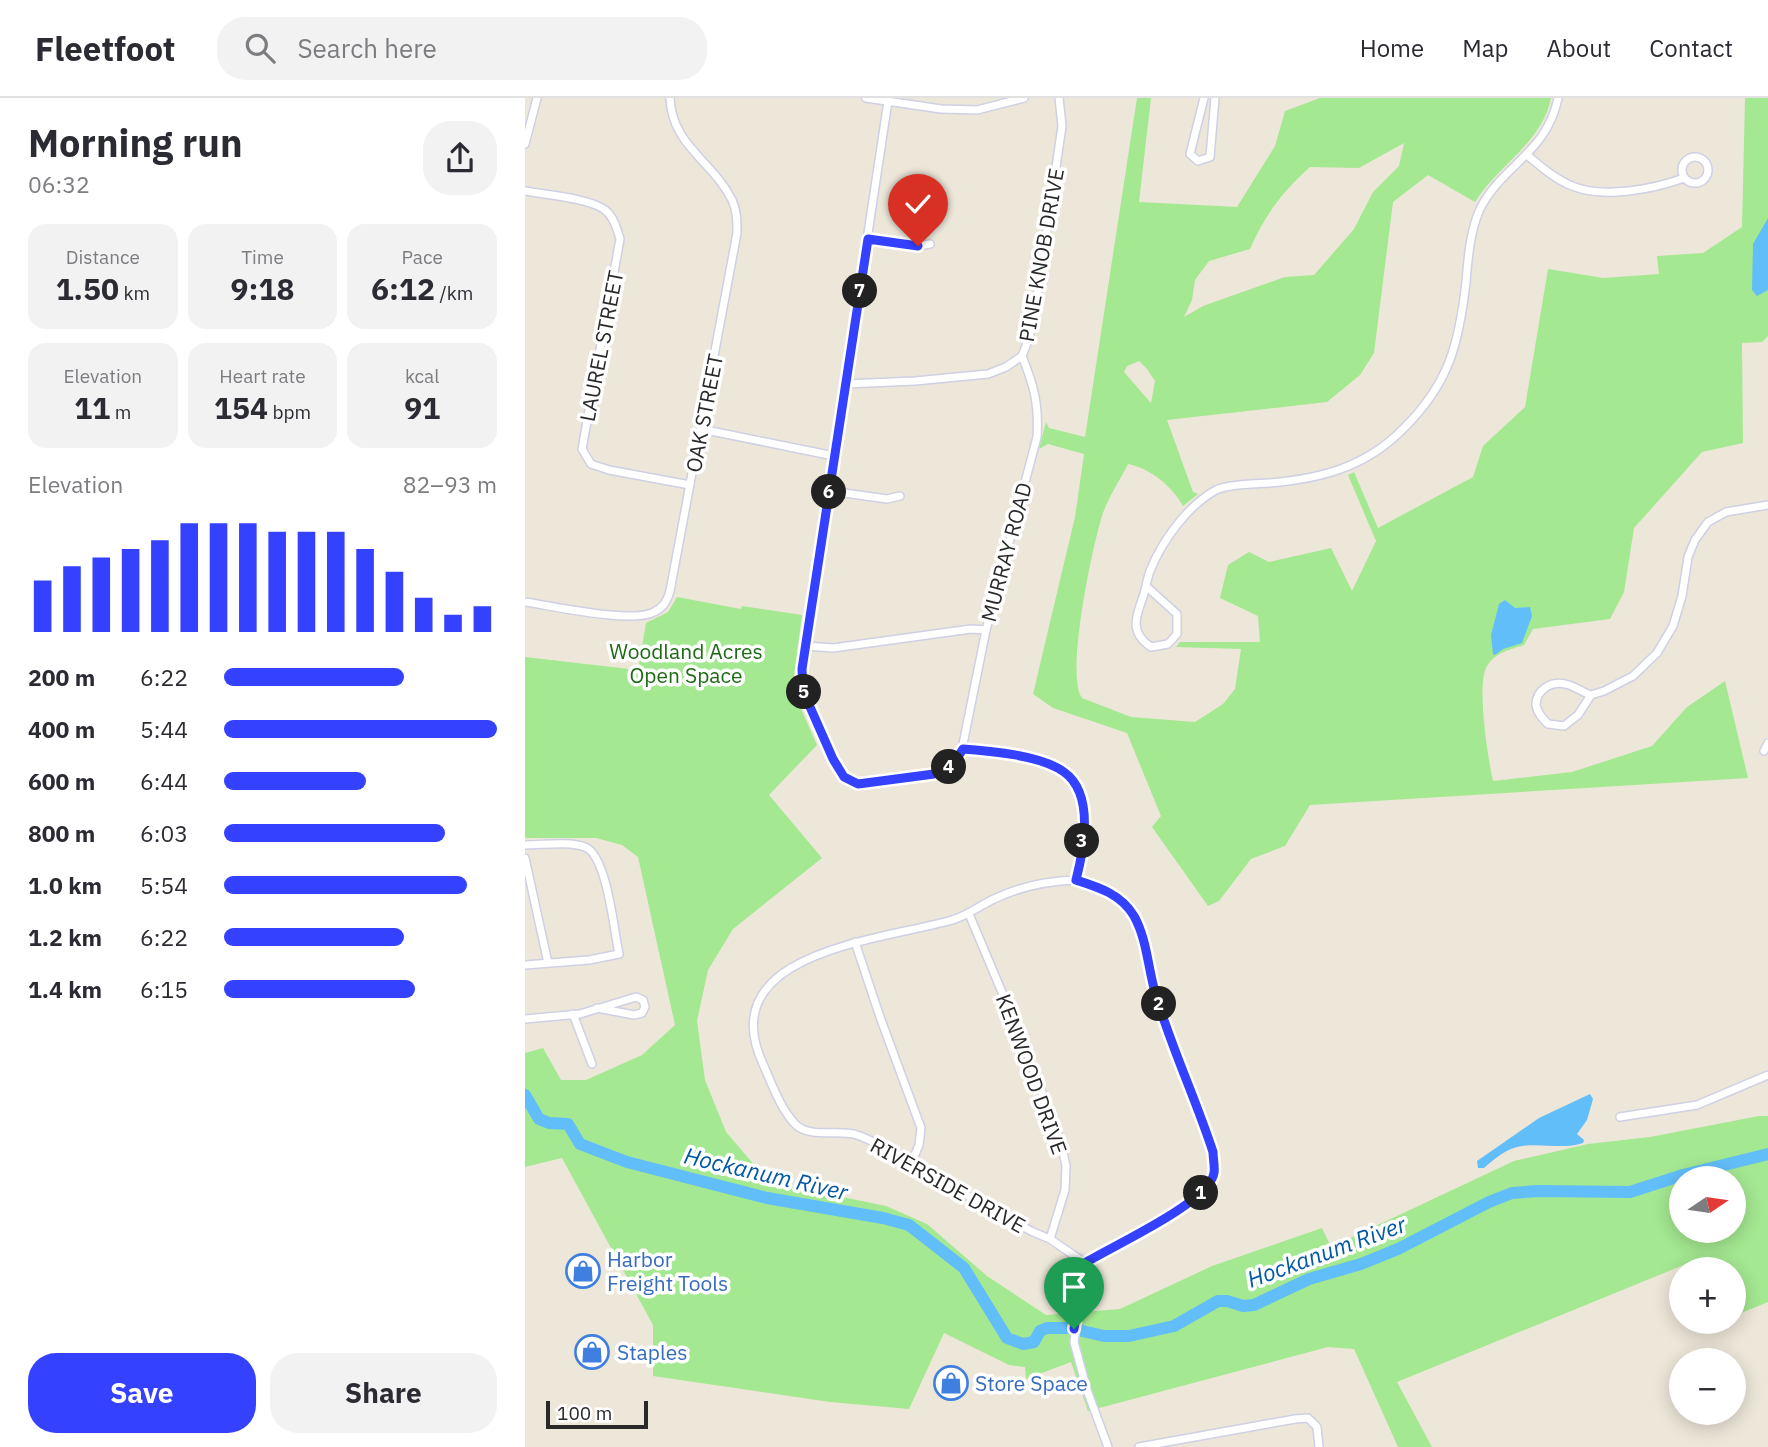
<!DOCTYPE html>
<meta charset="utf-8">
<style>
:root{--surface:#fff;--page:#f2f2f3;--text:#2b2b33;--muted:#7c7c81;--line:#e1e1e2;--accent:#3441ff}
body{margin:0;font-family:"IBM Plex Sans",sans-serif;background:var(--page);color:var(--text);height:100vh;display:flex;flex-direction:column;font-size:26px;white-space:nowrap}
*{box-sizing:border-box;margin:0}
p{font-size:23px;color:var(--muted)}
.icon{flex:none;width:38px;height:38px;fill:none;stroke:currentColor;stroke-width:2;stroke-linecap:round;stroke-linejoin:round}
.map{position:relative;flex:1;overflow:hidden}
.side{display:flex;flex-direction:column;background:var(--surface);width:525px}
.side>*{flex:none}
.needle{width:46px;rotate:77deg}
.tools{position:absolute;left:1144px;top:1068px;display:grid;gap:14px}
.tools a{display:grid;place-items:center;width:77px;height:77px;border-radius:50%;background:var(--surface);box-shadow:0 4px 18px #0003;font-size:35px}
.scale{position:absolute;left:21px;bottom:18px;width:102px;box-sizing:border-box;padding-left:7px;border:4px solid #292929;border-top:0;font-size:19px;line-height:24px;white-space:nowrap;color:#292929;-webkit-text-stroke:5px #fff;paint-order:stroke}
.pin{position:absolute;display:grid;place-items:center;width:60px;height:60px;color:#fff;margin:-72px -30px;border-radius:50% 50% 50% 0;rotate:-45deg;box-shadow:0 0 7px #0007}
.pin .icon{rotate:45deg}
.km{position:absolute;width:35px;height:35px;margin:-18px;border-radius:50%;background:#222;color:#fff;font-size:19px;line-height:35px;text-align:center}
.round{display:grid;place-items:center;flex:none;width:74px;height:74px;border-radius:28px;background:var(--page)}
.headline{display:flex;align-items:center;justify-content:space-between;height:119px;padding:0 28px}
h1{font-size:38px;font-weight:700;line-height:52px}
.stats{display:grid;grid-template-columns:repeat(3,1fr);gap:10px;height:119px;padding:7px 28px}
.stats div{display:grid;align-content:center;border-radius:18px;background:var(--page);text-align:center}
.stats b{font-size:30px;font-weight:700}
.stats small{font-size:19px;font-weight:400}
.stats p{font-size:19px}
.chart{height:196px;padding:14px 28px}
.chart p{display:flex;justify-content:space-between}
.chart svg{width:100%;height:126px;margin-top:7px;stroke:var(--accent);stroke-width:6}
.button{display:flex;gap:14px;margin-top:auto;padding:14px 28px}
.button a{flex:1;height:80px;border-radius:28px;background:var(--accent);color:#fff;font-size:28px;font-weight:700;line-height:80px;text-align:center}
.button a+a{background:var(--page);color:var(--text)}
ul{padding:0 28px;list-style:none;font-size:23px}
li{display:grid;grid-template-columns:112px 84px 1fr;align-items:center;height:52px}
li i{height:18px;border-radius:9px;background:var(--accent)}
header{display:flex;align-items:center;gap:42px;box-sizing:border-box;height:98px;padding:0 35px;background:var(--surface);border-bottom:2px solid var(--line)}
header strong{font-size:33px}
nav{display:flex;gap:38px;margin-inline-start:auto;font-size:24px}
.search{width:490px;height:63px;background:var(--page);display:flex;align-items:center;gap:18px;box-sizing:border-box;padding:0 24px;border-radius:28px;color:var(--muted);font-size:26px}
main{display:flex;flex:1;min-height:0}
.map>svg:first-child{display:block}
</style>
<header>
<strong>Fleetfoot</strong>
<div class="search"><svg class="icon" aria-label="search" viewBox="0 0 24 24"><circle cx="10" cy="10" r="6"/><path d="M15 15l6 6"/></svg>Search here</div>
<nav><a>Home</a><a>Map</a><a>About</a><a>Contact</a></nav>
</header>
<main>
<section class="side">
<div class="headline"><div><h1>Morning run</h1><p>06:32</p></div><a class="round"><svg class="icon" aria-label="share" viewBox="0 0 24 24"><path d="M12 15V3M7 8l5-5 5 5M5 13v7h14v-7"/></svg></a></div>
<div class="stats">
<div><p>Distance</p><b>1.50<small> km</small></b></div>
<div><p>Time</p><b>9:18</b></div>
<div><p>Pace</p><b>6:12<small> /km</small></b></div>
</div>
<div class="stats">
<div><p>Elevation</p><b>11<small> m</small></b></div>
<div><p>Heart rate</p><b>154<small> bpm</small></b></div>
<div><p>kcal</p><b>91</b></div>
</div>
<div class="chart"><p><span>Elevation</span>82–93 m</p>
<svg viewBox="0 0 160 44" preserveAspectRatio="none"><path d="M5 44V26M15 44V21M25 44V18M35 44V15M45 44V12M55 44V6M65 44V6M75 44V6M85 44V9M95 44V9M105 44V9M115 44V15M125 44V23M135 44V32M145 44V38M155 44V35"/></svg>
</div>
<ul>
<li><b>200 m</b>6:22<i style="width:66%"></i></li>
<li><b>400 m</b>5:44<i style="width:100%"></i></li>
<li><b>600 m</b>6:44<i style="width:52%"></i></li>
<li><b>800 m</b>6:03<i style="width:81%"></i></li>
<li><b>1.0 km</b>5:54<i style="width:89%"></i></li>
<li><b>1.2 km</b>6:22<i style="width:66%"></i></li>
<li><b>1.4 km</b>6:15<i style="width:70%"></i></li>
</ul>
<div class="button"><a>Save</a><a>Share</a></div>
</section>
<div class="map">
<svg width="1243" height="1349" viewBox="0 0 1243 1349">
<rect width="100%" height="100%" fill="#ede7d9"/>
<!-- green -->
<g fill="#a4e891" fill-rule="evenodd">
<path d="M612,0H626L614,104L712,109L750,48L760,13L795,0H1026C1017,45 973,67 950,104L903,77L868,104L849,255L835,277L802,304L642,322L668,394L673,396L658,408C648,389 625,370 603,366C595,382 584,398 578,415C568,444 540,578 557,600L606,619L670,624L698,606L710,591L716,551L651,549L655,544H735L733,518L695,500L703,467L724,454L744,464L806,450L827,493L851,443L823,377L829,374L853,430L948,379L958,348L1000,309L1023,171L1078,180L1134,176L1132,158L1178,155L1217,129L1220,0H1243V238L1237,244L1217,245L1218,345L1177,354L1109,430L1099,494L1085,521L1008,531L999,547C984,552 971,554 962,568C951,585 963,661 968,683L1047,674L1127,648L1162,609L1200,583L1223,680L785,707L760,748L726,761L694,803L683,808L627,729L636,718L602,635L528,610L508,596L550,419L559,356L523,346L514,351L521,324L524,330L560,339ZM879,45L874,68L848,94L829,131L789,177L760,179L678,208L659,219L667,202L670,182L684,163L725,151C740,117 757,94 785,69L834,70ZM614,263L622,271L630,283L626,305L599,274L602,268Z"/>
<path d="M152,499L216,511L217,508L277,517L268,585L270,597L292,647L244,697L297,760L208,831L183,872L172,923L180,982L201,1034L244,1084L361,1108L402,1126L462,1178L521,1217L595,1211L687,1168L797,1130L806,1149L989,1063L1063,1046L1125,1039L1234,1018H1243V1204L1209,1218V1171H1163L1161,1166L872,1284L907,1349H873L829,1251L803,1249L563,1313L546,1264L501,1281L500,1269L484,1267L419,1235L384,1311L305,1304L128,1278V1227L37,1060L0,1069V955L18,950L36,982H61L117,957L150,927L113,759L97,747L71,740H0V559L113,572L121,525L143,514ZM1157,1080H1209V1132H1157Z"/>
</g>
<!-- water -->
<g fill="#62bef9">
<path d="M1243,120V192L1232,198L1227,192L1228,146Z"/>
<path d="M980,502L990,510L1005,509L1007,518L997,545L978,551L970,557L968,556L966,537L974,506Z"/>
<path d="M1065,996L1068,1001L1062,1022L1052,1036L1059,1042L1058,1045C1035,1053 1008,1042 986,1051C976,1055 967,1063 959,1070H953L952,1063L1014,1020Z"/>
</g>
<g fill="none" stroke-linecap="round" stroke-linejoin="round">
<!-- river -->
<path stroke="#62bef9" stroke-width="12" d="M0,997L14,1021L24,1025L43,1026L55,1046L102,1064L242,1100L358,1120L384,1127L439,1170L482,1240L498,1246L509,1244L515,1233L522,1230H544L579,1238H604L649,1228L693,1203H702L718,1208L729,1207L784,1181L836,1166L873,1151L964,1104L987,1095L1013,1093L1105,1094L1158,1077L1243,1056"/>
<!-- street casing -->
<g stroke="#ced0e4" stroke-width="10">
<g id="street">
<path d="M341,0L416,11L452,12L499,0"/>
<path d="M679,0L665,56L673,63L685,59L690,0"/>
<path d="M363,3L277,571L278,593L308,661L319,679L333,686L409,676L427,668L437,651L461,532L512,339C514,306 509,288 497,258"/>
<path d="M0,46L12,0"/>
<path d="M1002,57C1015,68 1030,81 1047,88C1078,101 1129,91 1159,80"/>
<circle cx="1170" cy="72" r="13"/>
<path d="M0,93C20,97 65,100 80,112C89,119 92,131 95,141L57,351L66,366L84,372L165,387"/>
<path d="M343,141L393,148L405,146"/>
<path d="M321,286L390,283L463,276L481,269L497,258L504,240L510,213L537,28L534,0"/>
<path d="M176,331L309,358"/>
<path d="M305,393L362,401L375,398"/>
<path d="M622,489L652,516V536L643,546L626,549C605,535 610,520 618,499C621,490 622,481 625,473C637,443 662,408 691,392C703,386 730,386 744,385C795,381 841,369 878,331C924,286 934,246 941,184C943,160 945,133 955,111C977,67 1022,55 1033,0"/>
<path d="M0,504C28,508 107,526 129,514C139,509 142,503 145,493L212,135C212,123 212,112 207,102C188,63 147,48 145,0"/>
<path d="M281,548L308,550L446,531L461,532"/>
<path d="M1066,597C1057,594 1048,587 1040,586C1026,583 1011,592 1011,607C1012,615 1018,621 1023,626L1039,628L1053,617L1066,597L1079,593L1108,578L1132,555L1148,528L1157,498L1163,459L1170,442L1183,424L1201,414L1243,407"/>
<path d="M437,651C465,653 516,657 539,674C570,696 559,751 551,782"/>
<path d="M1239,653L1243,645"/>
<path d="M0,747C19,747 43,743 60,749C82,757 89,833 94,856L64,862L0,867"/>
<path d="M0,760L23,865"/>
<path d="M551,782C573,789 597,796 609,818C623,843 623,874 632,901C648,953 671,1002 688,1053C688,1060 690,1069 689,1075C684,1105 587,1147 560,1165L525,1141L508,1134C469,1113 431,1091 392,1069C373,1058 353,1044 332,1037C314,1031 285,1041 270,1026C255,1010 247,986 238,966C186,853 359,842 427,822C442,818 454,808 469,801C496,788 521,783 551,782Z"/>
<path d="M444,816L498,944L536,1045L541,1068L540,1092L525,1141"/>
<path d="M330,844L355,919L396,1030L394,1047L386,1066"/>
<path d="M48,916L67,966"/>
<path d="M0,921L55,916L111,899L118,902L120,909L117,915L109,917L72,910"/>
<path d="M1095,1019L1172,1007L1243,977"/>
<path d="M560,1165L549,1244L562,1292L583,1349"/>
<path d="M614,1349L770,1321L783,1320L792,1329L794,1349"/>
</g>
</g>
<!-- street -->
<use href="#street" stroke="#fff" stroke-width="7"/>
</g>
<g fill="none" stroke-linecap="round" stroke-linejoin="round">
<!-- route casing -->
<g stroke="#fff" stroke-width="14">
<path id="route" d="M393,148L343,141L277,571L278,593L308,661L319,679L333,686L409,676L427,668L438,651C465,653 516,657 539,674C570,696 559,751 551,782C573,789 596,796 609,818C623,843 623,874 632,901C648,953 671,1002 688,1054C688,1060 690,1069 689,1075C684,1105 587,1148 560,1165L549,1231"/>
</g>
<!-- route -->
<use href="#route" stroke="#3441ff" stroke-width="9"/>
</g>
<!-- icons -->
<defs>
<g id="shop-ring" transform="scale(1.75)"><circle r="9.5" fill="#fff" stroke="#3f7fe0" stroke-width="1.5"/><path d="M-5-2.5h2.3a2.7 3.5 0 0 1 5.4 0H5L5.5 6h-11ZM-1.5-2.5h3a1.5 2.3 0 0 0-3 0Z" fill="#3f7fe0"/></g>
</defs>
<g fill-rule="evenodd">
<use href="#shop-ring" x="58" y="1173"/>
<use href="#shop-ring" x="67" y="1254"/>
<use href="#shop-ring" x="426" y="1285"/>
</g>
<g text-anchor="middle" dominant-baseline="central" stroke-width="7" stroke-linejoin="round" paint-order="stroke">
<!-- street labels -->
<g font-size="21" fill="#292929" stroke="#fff">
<text transform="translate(516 157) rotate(-80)">PINE KNOB DRIVE</text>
<text transform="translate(76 248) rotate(-79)">LAUREL STREET</text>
<text transform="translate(179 315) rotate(-79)">OAK STREET</text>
<text transform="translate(481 454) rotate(-75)">MURRAY ROAD</text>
<text transform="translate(507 976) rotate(70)">KENWOOD DRIVE</text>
<text transform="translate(423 1087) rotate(29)">RIVERSIDE DRIVE</text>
</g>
<!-- park labels -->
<g font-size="21" fill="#1b6c13" stroke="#fff">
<text x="161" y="553">Woodland Acres<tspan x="161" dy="24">Open Space</tspan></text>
</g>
<!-- shop labels -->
<g font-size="21" fill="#366cbe" stroke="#fff" text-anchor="start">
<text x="82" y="1161">Harbor<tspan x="82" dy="24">Freight Tools</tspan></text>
<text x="92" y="1254">Staples</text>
<text x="450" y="1285">Store Space</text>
</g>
<!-- water labels -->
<g font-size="23" font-style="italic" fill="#0258a4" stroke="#fff">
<text transform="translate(241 1075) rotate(13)">Hockanum River</text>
<text transform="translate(801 1153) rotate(-20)">Hockanum River</text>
</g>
</g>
</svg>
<div class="tools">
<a><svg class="needle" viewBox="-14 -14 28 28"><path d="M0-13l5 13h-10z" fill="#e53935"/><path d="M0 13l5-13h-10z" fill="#7c7c81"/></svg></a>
<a>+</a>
<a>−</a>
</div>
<div class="scale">100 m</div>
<div class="pin" style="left:549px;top:1231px;background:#1e9e55"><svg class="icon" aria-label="arrive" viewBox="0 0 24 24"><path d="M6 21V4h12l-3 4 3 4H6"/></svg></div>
<div class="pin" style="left:393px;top:148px;background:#d93025"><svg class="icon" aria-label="check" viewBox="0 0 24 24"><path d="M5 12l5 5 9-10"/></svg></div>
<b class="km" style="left:676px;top:1095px">1</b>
<b class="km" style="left:634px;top:906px">2</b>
<b class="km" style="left:557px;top:743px">3</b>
<b class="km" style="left:424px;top:669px">4</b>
<b class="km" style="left:279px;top:594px">5</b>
<b class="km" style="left:304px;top:394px">6</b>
<b class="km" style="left:335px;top:193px">7</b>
</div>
</main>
